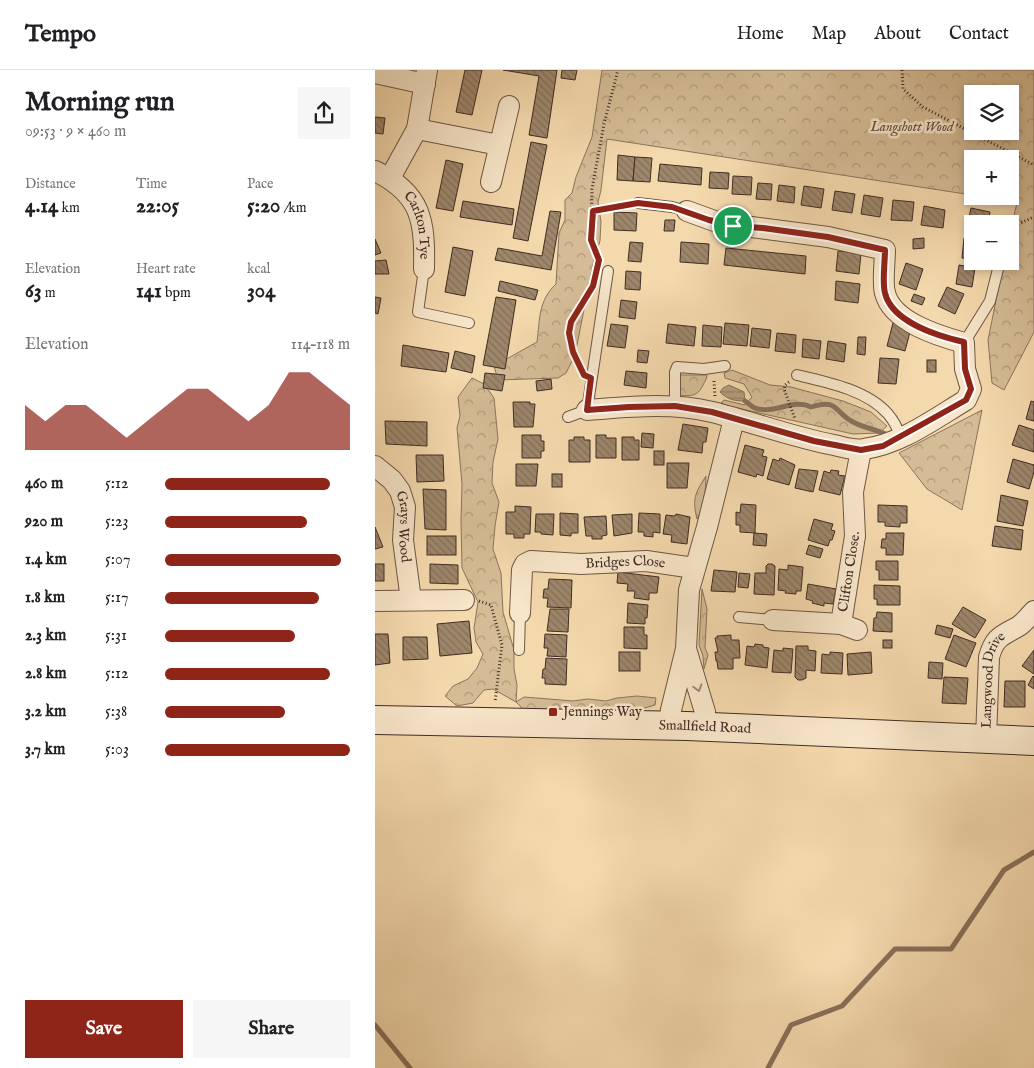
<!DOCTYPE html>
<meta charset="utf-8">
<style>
:root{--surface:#fff;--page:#f6f6f6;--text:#202124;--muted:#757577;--line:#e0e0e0;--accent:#8f2418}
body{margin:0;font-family:"IM FELL English",serif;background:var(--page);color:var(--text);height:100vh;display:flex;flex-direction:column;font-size:19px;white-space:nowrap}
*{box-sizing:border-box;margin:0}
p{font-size:16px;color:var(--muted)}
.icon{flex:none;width:28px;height:28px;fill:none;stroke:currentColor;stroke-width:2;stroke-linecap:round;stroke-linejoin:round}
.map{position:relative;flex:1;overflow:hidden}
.sheet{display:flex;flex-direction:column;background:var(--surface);width:375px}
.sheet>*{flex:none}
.tools{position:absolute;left:589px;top:15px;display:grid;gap:10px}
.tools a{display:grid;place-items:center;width:55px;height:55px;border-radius:0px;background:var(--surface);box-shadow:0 2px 8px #0003;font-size:25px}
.pin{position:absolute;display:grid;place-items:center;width:42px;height:42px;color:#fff;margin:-21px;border:2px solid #fff;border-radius:50%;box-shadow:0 1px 5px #0007}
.round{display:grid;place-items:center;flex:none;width:52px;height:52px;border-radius:0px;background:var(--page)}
.overview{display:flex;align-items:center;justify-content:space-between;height:85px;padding:0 25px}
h1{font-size:28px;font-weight:800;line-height:38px}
.stats{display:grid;grid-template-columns:repeat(3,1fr);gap:8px;height:85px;padding:5px 25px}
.stats div{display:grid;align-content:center}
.stats b{font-size:21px;font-weight:800}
.stats small{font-size:14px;font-weight:400}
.stats p{font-size:14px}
.chart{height:140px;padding:10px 25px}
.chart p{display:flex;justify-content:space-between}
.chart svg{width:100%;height:90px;margin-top:5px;fill:var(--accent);opacity:.7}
.button{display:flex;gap:10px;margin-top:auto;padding:10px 25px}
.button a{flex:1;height:58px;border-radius:0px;background:var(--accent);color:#fff;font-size:20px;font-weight:800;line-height:58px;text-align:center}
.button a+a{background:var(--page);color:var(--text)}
ul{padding:0 25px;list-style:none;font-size:16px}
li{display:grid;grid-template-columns:80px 60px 1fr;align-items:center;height:38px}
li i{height:12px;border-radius:6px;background:var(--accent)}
header{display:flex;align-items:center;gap:30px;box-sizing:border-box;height:70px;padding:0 25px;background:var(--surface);border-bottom:1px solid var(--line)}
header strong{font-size:24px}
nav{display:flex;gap:28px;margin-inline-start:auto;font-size:18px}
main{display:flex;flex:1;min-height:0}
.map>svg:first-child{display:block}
</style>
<header>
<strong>Tempo</strong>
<nav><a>Home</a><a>Map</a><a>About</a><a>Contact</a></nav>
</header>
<main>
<section class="sheet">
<div class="overview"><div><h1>Morning run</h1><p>09:53 · 9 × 460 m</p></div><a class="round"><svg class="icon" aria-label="share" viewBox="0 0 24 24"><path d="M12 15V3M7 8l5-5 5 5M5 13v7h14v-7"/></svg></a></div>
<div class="stats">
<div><p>Distance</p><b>4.14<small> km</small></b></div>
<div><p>Time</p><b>22:05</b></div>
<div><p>Pace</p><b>5:20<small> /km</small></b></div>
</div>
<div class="stats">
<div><p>Elevation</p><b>63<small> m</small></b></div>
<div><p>Heart rate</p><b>141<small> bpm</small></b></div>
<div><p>kcal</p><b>304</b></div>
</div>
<div class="chart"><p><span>Elevation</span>114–118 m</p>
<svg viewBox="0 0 160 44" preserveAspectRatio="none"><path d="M0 44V22L10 30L20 22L30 22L40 30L50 38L60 30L70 22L80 14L90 14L100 22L110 30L120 22L130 6L140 6L150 14L160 22V44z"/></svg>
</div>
<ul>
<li><b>460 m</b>5:12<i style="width:89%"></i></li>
<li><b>920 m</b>5:23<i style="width:77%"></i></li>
<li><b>1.4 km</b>5:07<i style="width:95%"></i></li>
<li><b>1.8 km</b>5:17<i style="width:83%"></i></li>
<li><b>2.3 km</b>5:31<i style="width:70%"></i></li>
<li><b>2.8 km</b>5:12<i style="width:89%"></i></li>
<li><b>3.2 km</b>5:38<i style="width:65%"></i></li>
<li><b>3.7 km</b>5:03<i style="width:100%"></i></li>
</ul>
<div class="button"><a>Save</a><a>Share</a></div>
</section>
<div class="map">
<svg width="659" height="998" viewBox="0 0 659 998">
<defs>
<pattern id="forest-crowns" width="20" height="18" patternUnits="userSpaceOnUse" patternTransform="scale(1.25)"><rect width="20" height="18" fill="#d5bc96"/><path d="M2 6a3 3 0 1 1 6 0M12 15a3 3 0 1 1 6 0" fill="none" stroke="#ae997a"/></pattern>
<pattern id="water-rules" width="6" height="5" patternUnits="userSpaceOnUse" patternTransform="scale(1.25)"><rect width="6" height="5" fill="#b79e7e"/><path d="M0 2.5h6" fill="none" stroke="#968167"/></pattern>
<pattern id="building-back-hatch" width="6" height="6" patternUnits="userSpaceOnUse" patternTransform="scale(1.25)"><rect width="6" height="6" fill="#9e866b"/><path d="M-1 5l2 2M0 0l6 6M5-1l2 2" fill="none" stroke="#826e58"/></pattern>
</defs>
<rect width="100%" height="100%" fill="#f4d9ad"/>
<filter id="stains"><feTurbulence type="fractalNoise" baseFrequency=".004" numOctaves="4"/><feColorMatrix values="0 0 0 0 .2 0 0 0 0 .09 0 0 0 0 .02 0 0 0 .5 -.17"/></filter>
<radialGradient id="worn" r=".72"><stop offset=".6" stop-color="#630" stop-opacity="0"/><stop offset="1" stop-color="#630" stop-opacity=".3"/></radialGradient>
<!-- forest -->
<g fill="url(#forest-crowns)" stroke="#8a745d" fill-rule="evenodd">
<path d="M227,0H659V262L629,320L617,313L613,270L629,191H635V165L642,132L609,126H635V89H598L597,125L232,69L226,120L223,132L226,152L225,171L219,189L200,285L191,303L183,308L123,310L119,296L162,272C165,249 163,231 181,214L184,163L190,150V130L197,123L201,107L217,67ZM598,24H635V61H598Z"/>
<path d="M357,300L395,315L416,317L468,331L496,342L512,356L504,363L478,364L353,336L346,333L349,330L370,335L377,327L369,314L350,308L349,303Z"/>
<path d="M301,305H332C332,310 329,312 327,317C321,329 310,325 298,325Z"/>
<path d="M97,308L109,314L119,328L123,369L118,392L117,413L124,432L120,456L118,479L126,503L128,542L139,580V599L142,615L141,632L149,627L198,631L213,629L231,631L242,628L262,626L281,628L280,635C240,648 194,643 152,643L141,632L118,619L109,620L98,633L82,636L70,626L78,616L93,609L102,598L108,584L101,572L99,558L103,532L87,498L86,451L87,414L82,358L85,346L83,327Z"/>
<path d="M607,340L587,440L552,419L524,383Z"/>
<path d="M331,406C331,418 329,439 322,449C317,429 320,423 331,406Z"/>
<path d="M327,519L332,539L330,578L333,585L329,599L328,586L324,575Z"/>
</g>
<!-- water -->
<path fill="url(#water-rules)" stroke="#87705a" d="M354,315L369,322L370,331C360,331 353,330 345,322L348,318Z"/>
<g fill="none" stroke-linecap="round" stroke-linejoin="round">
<!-- stream -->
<g stroke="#87705a" stroke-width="5">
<path d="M370,331C373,333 377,337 380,338C399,345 418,328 436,337C463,328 459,342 478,352C489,358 501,359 512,365"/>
<path d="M0,955L35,998"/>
<path d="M393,998L416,955L467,936L520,879H576L629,800L659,782"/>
</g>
</g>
<!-- building -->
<g fill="url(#building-back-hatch)" stroke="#402c24">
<path d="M90,0H107L97,45L81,42Z"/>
<path d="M128,0H182L172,68L154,65L164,6Z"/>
<path d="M187,0H202L200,10L186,8Z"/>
<path d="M0,47L10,48L8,64L0,63Z"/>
<path d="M156,72L172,75L153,171L138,168Z"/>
<path d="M243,85L260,87L258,111L242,110Z"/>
<path d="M260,87L277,88L275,112L258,111Z"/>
<path d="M71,90L88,94L78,141L61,138Z"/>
<path d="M285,94L327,98L326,115L283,111Z"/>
<path d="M335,102L354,103L353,119L334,118Z"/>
<path d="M358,106L377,107L376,125L357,124Z"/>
<path d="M383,113L397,114L396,130L381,129Z"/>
<path d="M404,115L420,117L419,133L402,131Z"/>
<path d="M429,116L449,119L446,138L426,135Z"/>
<path d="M460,121L480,124L477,143L457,140Z"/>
<path d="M489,125L508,128L505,147L486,144Z"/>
<path d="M518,130L539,132L537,151L516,150Z"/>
<path d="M88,131L139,139L137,155L85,147Z"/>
<path d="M549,136L570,140L568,158L546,155Z"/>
<path d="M596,138L615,142L613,154H598V157L592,156Z"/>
<path d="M175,141L186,142L176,200L120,190L123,178L167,186Z"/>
<path d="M239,142L262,143L261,161L239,160Z"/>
<path d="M290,150H300L299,161H289Z"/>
<path d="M549,168V178L538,179V169Z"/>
<path d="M589,168L598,169V189L587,188Z"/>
<path d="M0,169L6,183L0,185Z"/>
<path d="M255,172L268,173L266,192L253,191Z"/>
<path d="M306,172L334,174L333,194L305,192Z"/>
<path d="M78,177L98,181L90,226L70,222Z"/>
<path d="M351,178L431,186L430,204L349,195Z"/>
<path d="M463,181L486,183L484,204L461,201Z"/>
<path d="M11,190L14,204H0V191Z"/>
<path d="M531,193L548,199L541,220L524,214Z"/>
<path d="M584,195L600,198L597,217L581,214Z"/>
<path d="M251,201L266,202L265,220L250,219Z"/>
<path d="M125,211L163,220L160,230L123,221Z"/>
<path d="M461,211L485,214L483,233L460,230Z"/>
<path d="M572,217L589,224L580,244L563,236Z"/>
<path d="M539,224L550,228L547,235L536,231Z"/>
<path d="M0,227L6,228L3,244L0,243Z"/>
<path d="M121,227L141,230L130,299L108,295Z"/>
<path d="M246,230L262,232L260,249L244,247Z"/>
<path d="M350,253L374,255L372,276L348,274Z"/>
<path d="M518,253L536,258L530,281L512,276Z"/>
<path d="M236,254L253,256L250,278L232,276Z"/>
<path d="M293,254L321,257L319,276L291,273Z"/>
<path d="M328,255L347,257L346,277L327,276Z"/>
<path d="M377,258L396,260L394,278L375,276Z"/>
<path d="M402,263L421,265L420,283L400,281Z"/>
<path d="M483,267H491L490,285L482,284Z"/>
<path d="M428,269L446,271L444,289L427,287Z"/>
<path d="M453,271L471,274L469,292L451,289Z"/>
<path d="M28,275L74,283L71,302L26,296Z"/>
<path d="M263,280L274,281L272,293L262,292Z"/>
<path d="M80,281L100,286L97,303L76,298Z"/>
<path d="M505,288L524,289L521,314L503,313Z"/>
<rect x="552" y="290" width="9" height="12"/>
<path d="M251,301L272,303L271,318L249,315Z"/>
<path d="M110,303L130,305L127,321L108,318Z"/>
<path d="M176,309L177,319L162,321L161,311Z"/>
<path d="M656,331L659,332V351L651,349Z"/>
<path d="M138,332H155V334H160L158,357H139Z"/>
<path d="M10,351L52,352V376L11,374Z"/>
<path d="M308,354L333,358L331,372H328L327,383L303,380Z"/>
<path d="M644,355L659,360V382L637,375Z"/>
<path d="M267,363L279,364L278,378L266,377Z"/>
<path d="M147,365H166V371H169V381H166V388H147Z"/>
<path d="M221,365H231V368H241V388H221Z"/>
<path d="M199,367H209V370H215V392H194V370H199Z"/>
<path d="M247,367H259V370H264V390H247Z"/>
<path d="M370,375L389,380L387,386L392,387L388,406L382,404L381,407L363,402Z"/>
<rect x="279" y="381" width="10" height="14"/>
<path d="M41,385H68L69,411L42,412Z"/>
<path d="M405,388L420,395L414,415L392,409L398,389L404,391Z"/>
<path d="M638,389L659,395V402L654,419L632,412Z"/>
<path d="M292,393H314L312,418H292Z"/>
<path d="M141,394H163L161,416H141Z"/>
<path d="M424,399L443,401L438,422L420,418Z"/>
<path d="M456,400L464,401L463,405L470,406L465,425L444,420L449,401L455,403Z"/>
<rect x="177" y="404" width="10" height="13"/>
<path d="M48,419L71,420V460L50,459Z"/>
<path d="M626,425L653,431L648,456L622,451Z"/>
<path d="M366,434L381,435L380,463L365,462V455H361V442L365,443Z"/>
<path d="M503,435L532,436V453H525V457L510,456V452H503Z"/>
<path d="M140,436L156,437L155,464H149V468H139V464H131V442H140Z"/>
<path d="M185,443L203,444V463H196V466L185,465Z"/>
<path d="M264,443L285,444V463L278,462V467L269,466V462H263Z"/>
<path d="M161,444H179L178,465L166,464V462H160Z"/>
<path d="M257,444V463L239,466L237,445Z"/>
<path d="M301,444L315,447L312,474L296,472L297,465L288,464L291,445L300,446Z"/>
<path d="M231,446L232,465L227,466V469H217V466H211L209,447Z"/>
<path d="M439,449L458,454L456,460L460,461L457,470H455L453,476L433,470Z"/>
<path d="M620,456L648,460L646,480L617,476Z"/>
<path d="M0,457L8,477L0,479Z"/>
<path d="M379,463L392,464L391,476L378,475Z"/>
<path d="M511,463H529L528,485H511V478H506L507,469H511Z"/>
<rect x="52" y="466" width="29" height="19"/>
<path d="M434,475L448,479L445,488L431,484Z"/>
<path d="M501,491H523V510H504V500H501Z"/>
<rect x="0" y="494" width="9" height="17"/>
<path d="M55,494L83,495V514L55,513Z"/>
<path d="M393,494H397L400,496L399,525L379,524L380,503H391V496Z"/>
<path d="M413,495L428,497L426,521H421V524L410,523L411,521L403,520L404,499L413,500Z"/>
<path d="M339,500L362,502L360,522L336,521Z"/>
<path d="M243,502L284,507L282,523H274V530L259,528L260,521H252L253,514L242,513Z"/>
<path d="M364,503L375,504L373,518L363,517Z"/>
<path d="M174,509L197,510L196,538L172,537L173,528H168L169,519H173Z"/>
<path d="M433,514L461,519L458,534L449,533V536L437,533L438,531L431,529Z"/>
<path d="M499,515L525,516V535H502V529H499Z"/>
<path d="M253,533L273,535L272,548H270V554L252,553Z"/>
<path d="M588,537L611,550L600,568L577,554Z"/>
<path d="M175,539H194L193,562L172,561Z"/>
<path d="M502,542L517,543V562L498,561L499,548H501Z"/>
<path d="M94,551L97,583L65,586L62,554Z"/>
<path d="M562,555L578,559L575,568L560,564Z"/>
<path d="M249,557H269V565H272V579L249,578Z"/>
<path d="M0,564H13L15,593L0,595Z"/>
<path d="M170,564L192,565L191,587L172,586L173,578H169Z"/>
<path d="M356,565V570H364L365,588H358V599H343L342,591H341L340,582H343L340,568H342V566Z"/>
<path d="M579,565L601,573L591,597L570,589Z"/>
<path d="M28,567H52L53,589L28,590Z"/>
<rect x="508" y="570" width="9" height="8"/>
<path d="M380,574L388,575V577L394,578L392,598L370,595L372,576L379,577Z"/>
<path d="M421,576H433V580L441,581L440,601L431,600V608L427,610H423L420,607Z"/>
<path d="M408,578L418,579L416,603L397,602L399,580L408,581Z"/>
<path d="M659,580V604L647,596Z"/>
<rect x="244" y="582" width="21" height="19"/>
<path d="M455,582L468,583L467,604L446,603L447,584L455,585Z"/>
<path d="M496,582L497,603L473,605L472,584Z"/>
<path d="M171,588L192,589L191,615L170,614V608H167L168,599H170Z"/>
<path d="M554,592L568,593L567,609L553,608Z"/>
<path d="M658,606L659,607V619L653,615Z"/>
<path d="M569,607L593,608L591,634L567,633Z"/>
<path d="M630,611H650V637H629Z"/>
</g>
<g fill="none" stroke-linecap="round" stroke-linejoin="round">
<!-- lane casing -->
<g stroke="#6d5746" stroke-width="12">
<g id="lane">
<path d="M263,133L297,137L312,141"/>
<path d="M632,154V153"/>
<path d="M49,199L43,242L94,253"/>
<path d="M589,273L615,231L625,191"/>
<path d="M422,305C452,312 492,320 513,344C519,351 523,359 526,368"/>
<path d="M300,336V302L302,297L329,299L350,296"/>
<path d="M193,347L212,340L233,201"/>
<path d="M364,547L398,550"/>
<path d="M144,580L145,543"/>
</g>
</g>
<!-- street casing -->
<g stroke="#6d5746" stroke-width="22">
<g id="street">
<path d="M0,3L50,14"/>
<path d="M42,59L124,75"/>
<path id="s1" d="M0,101C47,124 50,151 49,199"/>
<path d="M15,108L42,59L52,0"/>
<path d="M116,112L134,36"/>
<path d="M212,340C253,337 296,332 337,342C378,352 417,367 459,375C468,377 479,381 489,379C526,374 559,349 591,330L596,319L590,299L589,273C564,266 517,252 510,223C507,212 510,192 510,180L453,167L345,153L312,141"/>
<path id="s2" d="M0,396L17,410L25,421L30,437L28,470L36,530"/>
<path d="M1,531L89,530"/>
<path id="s3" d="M145,543L147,500L150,494L156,491L206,494L271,491L319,498"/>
<path id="s4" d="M398,550L466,554L480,466L478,422L486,380"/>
<path d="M466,554L482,560"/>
<path d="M311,579L330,642L331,657"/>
<path d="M293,656L296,640L311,579L314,520L332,457L359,349"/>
<path id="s5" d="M611,669L614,587C620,566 627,566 644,556C650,552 654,546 659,541"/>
</g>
</g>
<!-- secondary casing -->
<g stroke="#402c24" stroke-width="30">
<g id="secondary">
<path id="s6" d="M0,650L312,656L659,671"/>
</g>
</g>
<!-- path -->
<g stroke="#402c24" stroke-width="3" stroke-dasharray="1 2.5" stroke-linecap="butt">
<path d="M527,0L528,19L548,37L659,95"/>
<path d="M218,141L252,135"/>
<path d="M643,154L659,147"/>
<path d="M223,192V190L216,170L217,119L229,54L243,0"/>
<path d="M205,298C199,286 190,266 195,252C198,244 212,226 217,218"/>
<path d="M339,311L340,327"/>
<path d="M414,312L410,315L409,319L420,349"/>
<path d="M104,531L116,535L127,575L120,632"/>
</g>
<!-- lane -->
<use href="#lane" stroke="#f8e6ca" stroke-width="10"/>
<!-- street -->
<use href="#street" stroke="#f8e6ca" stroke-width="20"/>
<!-- secondary -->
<use href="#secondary" stroke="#f8e6ca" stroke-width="28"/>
</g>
<!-- one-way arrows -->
<defs><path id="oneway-chevron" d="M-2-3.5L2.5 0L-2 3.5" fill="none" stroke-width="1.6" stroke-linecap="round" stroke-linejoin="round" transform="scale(1.25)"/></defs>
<use stroke="#9c8977" href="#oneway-chevron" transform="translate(323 618) rotate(74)"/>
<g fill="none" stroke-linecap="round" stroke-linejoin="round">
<!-- route casing -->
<g stroke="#fff" stroke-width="10">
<path id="route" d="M263,133L297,137L334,150L358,156L388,158L453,167L510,180C510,192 507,212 510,223C517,252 563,266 589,272L590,299L596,319L591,330L508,376L486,380L439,371L337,342L300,336L254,337L212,340L216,308L209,305L198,282L194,263L196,252L218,216L224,190L216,170L218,141Z"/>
</g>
<!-- route -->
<use href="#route" stroke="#8f2418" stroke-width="6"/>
</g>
<!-- markers -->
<rect fill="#8f2418" stroke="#f8e6ca" stroke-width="2" x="173" y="637" width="10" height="10" rx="2.5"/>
<g text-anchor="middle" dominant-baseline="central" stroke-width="5" stroke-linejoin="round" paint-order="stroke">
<!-- park labels -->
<g font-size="14" font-style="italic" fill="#5e493b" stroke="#f8e6ca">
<text x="537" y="57">Langshott Wood</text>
</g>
<!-- street labels -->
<g font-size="14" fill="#402c24" stroke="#f8e6ca">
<text stroke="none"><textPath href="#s1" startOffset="74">Carlton Tye</textPath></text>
<text stroke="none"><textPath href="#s2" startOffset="72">Grays Wood</textPath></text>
<text stroke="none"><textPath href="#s3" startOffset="151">Bridges Close</textPath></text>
<text stroke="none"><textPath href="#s4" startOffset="121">Clifton Close.</textPath></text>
<text stroke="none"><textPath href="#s5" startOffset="60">Langwood Drive</textPath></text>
<text stroke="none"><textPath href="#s6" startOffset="330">Smallfield Road</textPath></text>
</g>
<!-- poi labels -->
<g font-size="14" fill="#402c24" stroke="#f8e6ca" text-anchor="start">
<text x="188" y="642">Jennings Way</text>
</g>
</g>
<rect width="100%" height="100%" filter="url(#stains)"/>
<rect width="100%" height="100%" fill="url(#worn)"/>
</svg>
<div class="tools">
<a><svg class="icon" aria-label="layers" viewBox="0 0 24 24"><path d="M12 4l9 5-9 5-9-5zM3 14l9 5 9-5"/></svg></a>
<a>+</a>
<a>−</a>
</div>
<div class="pin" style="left:358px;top:156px;background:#1e9e55"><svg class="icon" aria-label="arrive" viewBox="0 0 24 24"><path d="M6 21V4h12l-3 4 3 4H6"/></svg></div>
</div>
</main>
